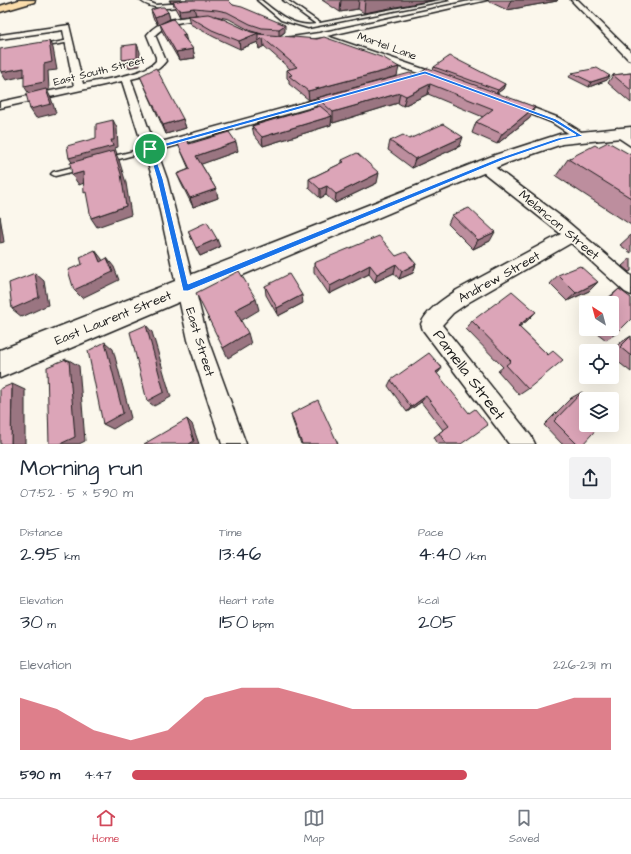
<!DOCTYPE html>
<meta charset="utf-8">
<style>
:root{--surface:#fff;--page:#f2f2f3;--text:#1f2937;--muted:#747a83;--line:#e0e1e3;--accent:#d1495b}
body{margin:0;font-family:"Architects Daughter",sans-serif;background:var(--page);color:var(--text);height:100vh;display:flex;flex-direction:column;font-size:15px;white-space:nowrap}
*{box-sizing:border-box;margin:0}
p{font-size:13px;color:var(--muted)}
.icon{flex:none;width:22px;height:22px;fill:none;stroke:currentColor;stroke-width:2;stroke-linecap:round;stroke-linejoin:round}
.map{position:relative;height:444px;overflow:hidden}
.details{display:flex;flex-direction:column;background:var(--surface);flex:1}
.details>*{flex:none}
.needle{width:26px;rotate:324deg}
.fabs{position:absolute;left:579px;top:296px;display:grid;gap:8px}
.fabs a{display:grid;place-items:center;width:40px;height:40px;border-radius:4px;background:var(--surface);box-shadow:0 4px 16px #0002;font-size:20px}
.pin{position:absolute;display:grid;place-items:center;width:34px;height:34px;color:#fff;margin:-17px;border:2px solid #fff;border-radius:50%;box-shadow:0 1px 4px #0007}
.round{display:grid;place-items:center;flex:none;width:42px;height:42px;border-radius:4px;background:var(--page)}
.headline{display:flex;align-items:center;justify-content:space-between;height:68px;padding:0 20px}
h1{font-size:22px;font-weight:600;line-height:30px}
.metrics{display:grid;grid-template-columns:repeat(3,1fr);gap:6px;height:68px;padding:4px 20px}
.metrics div{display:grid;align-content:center}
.metrics b{font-size:20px;font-weight:600}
.metrics small{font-size:11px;font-weight:400}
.metrics p{font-size:11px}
.chart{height:112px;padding:8px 20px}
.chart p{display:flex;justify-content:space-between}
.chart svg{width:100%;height:72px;margin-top:4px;fill:var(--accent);opacity:.7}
ul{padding:0 20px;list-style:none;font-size:13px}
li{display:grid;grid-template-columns:64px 48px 1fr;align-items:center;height:30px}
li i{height:10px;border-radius:5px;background:var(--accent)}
.tabs{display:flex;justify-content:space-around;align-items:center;height:56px;border-top:1px solid var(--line);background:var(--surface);font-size:11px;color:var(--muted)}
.tabs a{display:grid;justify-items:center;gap:2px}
.tabs .active{color:var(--accent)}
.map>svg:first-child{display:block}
</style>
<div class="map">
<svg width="631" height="444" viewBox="0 0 631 444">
<rect width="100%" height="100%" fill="#fbf7ec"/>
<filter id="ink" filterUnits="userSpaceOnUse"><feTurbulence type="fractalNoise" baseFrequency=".025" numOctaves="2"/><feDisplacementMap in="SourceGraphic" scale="8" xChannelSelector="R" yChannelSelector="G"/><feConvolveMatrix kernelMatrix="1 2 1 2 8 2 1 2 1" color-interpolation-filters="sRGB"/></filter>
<g filter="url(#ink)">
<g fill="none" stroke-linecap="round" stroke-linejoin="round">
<!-- lane casing -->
<g stroke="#1c1c1c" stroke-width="3">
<g id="lane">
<path d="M140,0H144L156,5L183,3L185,4C172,10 151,10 140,0Z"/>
<path d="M257,0H261C277,13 294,28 316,24L283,0H287L320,23L440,0H448L308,28L281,20Z"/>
<path d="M69,40L71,41V42L41,47L39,46Z"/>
<path d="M150,147L152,148V150L108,162L105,160L106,158Z"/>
<path d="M81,165H83L84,167L83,169L55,176L51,174L53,172Z"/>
</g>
</g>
<!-- street casing -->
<g stroke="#1c1c1c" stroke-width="3">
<g id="street">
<path d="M474,0H487L327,36L444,76L446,78L441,81L323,40V37L285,42L281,40L285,38L319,33Z"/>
<path d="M571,0H578L631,52V60L628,59Z"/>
<path d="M203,16H210L214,18L210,20C191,20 169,21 155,35L166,61C157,73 145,76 131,79L154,144L332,95L336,94L341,97L340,99L157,151L167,179L208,340L246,444H222L188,340L153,179L122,81L0,108V102L74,86L63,30L0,39V35L69,25L83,84C103,79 143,76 156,61V57L147,35C160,18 183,17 203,16Z"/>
<path d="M515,101L559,118L586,135L580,139L576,138L551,122L511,106L510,104Z"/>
<path d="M617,128L631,136V146L613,134L611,132L613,130Z"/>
<path d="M484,162L489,163L563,218L631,276V295L625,292L571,243L469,302L453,313L442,325L531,436L535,444H509L423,330L421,324C427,309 444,299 457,290L561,234L479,169L478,166L479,163Z"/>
</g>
</g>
<!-- secondary casing -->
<g stroke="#1c1c1c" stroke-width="3">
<path id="secondary" d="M631,127V137L562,144L507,163L0,378V350L495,155L560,134Z"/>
</g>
<!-- highway casing -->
<g stroke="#1c1c1c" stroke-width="3">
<path id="highway" d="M19,0H35L34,2L0,12V6Z"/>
</g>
<!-- lane -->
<use href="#lane" fill="#fbf7ec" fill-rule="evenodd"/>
<!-- street -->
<use href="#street" fill="#fbf7ec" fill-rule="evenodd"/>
<!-- secondary -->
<use href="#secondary" fill="#fbf7ec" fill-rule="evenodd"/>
<!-- highway -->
<use href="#highway" fill="#fbddab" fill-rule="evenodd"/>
</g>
<!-- wall -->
<g fill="#bd8e9e" stroke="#1c1c1c" fill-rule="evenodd">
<path d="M169,0H228L233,5L285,32L280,36L397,76L309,100L289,84V80L287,78V70L290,69L264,46L259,49L258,42L240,49L214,37L190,24L188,16L198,15L180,17L175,8L173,3H171ZM215,16L229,19L251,31L262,34L251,32Z"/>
<path d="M322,0H434L364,13L358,9L340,12Z"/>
<path d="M488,0H558L557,1L507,10L488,1Z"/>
<path d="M151,10L168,12L170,19L158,25L153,18Z"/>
<path d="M160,24L187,42L193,49L195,58L179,60L162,31Z"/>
<path d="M434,67L505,84L503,89L497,93L530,118L497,144L472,133L476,122L483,117L428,94L403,106L398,103L333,123L331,121V125L263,146L254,135L252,126L317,107V98L415,76L433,70Z"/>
<path d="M572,73L607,80L589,87L569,77Z"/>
<path d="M631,73V103L608,83L613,75Z"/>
<path d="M140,76L183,119L186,128L166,134Z"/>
<path d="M409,139L460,146L412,168L388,150L390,141Z"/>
<path d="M178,144H189L238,151L201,164L216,189L218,198L193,207L181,183L177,174L189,169L182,153Z"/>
<path d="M598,147L631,155V225L556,176L568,159Z"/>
<path d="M342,160L377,183L335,203L326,195L320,198L309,188V179L342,163Z"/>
<path d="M452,215L490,241L473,249L448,224Z"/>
<path d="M188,231L220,247L200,256Z"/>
<path d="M631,235V253L620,245Z"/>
<path d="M396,256L416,264L413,273L399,279L394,273L375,282L369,274L329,294L314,272V263Z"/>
<path d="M631,258V271L629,272L622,266Z"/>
<path d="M558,275L589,291L567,301L550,284Z"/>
<path d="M265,286L303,303L278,316L266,295Z"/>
<path d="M619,289L617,333L606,340L592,329H612V303H602Z"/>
<path d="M536,312L528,320L519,327L548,355L528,389L519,395L498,371L503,367L466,329L472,321Z"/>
<path d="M586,318V324L582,321Z"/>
<path d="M631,336V372L612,357V351H611L620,343Z"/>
<path d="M442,368L437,374L461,444H438L434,437L443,430L421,402L407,412L388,386L391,380Z"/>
<path d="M582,392L583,444H562L544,425L571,398Z"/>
<path d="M291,414L338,444H301L292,419Z"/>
</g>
<!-- shaded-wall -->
<g fill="#9a7481" stroke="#1c1c1c">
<path d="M170,0H194L171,3Z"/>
<path d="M341,0H359L358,9L340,12Z"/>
<path d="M365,0H434L364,13Z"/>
<path d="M511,0H558L557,1L507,10Z"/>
<path d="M194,8L196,15L180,17L179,10Z"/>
<path d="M168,12L170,19L158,25L155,17Z"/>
<path d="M285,25V32L279,36V29Z"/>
<path d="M258,33L259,40L263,38L264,46L259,49L258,42L240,49L239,41Z"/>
<path d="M185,34L187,42L182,35Z"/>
<path d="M49,41L53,48L57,70L48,71L49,90H47L51,98L56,113L36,118L30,109L29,94L24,86L44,64Z"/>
<path d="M137,44L140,52V66L126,68L122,60Z"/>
<path d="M193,49L195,58L179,60L176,52Z"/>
<path d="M399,67L397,76L309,100L308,91Z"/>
<path d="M24,68L29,75L6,80L1,72Z"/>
<path d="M610,76L607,80L589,87L591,82Z"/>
<path d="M430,84L428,94L403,106L406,96Z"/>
<path d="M505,84L503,89L496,94L498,90Z"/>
<path d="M400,93L398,103L333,123V112Z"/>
<path d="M535,107L530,118L497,144L502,134Z"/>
<path d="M332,116L331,125L263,146L262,137Z"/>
<path d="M183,119L186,128L166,134L163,125Z"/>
<path d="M113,120L117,128L118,147L115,148L117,154H116L119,160L126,183L131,215L97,227L91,218L126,206L74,165L69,158L111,140Z"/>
<path d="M463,137L460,146L412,168L415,159Z"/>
<path d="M236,142L238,151L199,165L196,156Z"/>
<path d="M83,172L89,181L79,185L72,175Z"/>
<path d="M379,173L377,183L335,203L336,194Z"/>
<path d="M327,186L326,195L320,198V189Z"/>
<path d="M216,189L218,198L193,207L190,198Z"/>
<path d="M0,216L4,242L0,243Z"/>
<path d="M495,232L490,241L473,249L478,240Z"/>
<path d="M217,239L220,247L200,256L196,248Z"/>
<path d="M95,250L102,259L106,270L100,262Z"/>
<path d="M107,258L114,267L119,280L82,298L74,290Z"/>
<path d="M396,264L394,273L375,282L377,274Z"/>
<path d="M416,264L413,273L399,279L402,271Z"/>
<path d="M370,265L369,274L329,294L330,286Z"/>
<path d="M35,273L44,281L48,305L22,317L12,309Z"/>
<path d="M598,282L589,291L567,301L576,293Z"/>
<path d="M302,295L303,303L278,316L277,308Z"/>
<path d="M256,299L259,310L239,322L235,310Z"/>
<path d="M536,312L528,320L511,333L518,326Z"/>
<path d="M146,325L152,332L171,397L154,406L147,401Z"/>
<path d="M248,333L251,344L228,358L223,348Z"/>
<path d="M105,342L113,349L131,418L113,429L103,424Z"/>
<path d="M66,359L70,361L69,360L79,366L85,441L79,444H60Z"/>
<path d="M442,368L437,374L436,372Z"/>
<path d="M12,384L25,390V444H11Z"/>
<path d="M426,396L421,402L407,412L411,407Z"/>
<path d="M187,419L192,424L199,444H189Z"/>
</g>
<!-- building -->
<g fill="#dca5b8" stroke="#1c1c1c">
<path d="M183,0H228L233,5L242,7L285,25L279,29L262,28L250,24L227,12L217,10L194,8L179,10L173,2Z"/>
<path d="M161,7H164L168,12L155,17L151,10Z"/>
<path d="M208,14L221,18L251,32L258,33L239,41L212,30L188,16Z"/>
<path d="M173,19L185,34L182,35L193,49L176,52L160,24Z"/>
<path d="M258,34L317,39L324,37L384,58L399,67L308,91L289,76L292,75L287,70L297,67L263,38L258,41Z"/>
<path d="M49,41L52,62L44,64V82L24,86V68L1,72L0,69V49Z"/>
<path d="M137,44V58L122,60V46Z"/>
<path d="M450,56L505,84L498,90L434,67Z"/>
<path d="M156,68L183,119L163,125L140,76Z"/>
<path d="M428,68L535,107L502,134L476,122L493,109L430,84L406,96L400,93L333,112L317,98L410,73L415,76Z"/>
<path d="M597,68L610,76L591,82L572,73Z"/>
<path d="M631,73V90L613,75Z"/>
<path d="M46,89L51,104L30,109L26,94Z"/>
<path d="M320,106L332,116L262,137L252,126Z"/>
<path d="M113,120L114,140H111L113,146L69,158L67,146L96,138V124Z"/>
<path d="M443,124L463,137L415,159L390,141L403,135L409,139Z"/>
<path d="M229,132L236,142L196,156L216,189L190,198L177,174L190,169L178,144L187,140L189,144Z"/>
<path d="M608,142L631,155V198L568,159L595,145L598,147Z"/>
<path d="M114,151L121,174L126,206L91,218L86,192L84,193L83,172L72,175L70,163Z"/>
<path d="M357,153L379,173L336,194L327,186L320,189L309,179L344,162L342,160Z"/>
<path d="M469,208L495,232L478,240L452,215Z"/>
<path d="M207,222L217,239L196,248L188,231Z"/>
<path d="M379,236L396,256L406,252L416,264L402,271L396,264L377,274L370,265L330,286L314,263Z"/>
<path d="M95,250L100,262L107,258L113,272L74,290L68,270L82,264L80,257Z"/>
<path d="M580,266L598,282L576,293L558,275Z"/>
<path d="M239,271L256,299L235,310L248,333L223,348L196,293Z"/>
<path d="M35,273L39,297L12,309L9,283Z"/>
<path d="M289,274L302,295L277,308L265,286Z"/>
<path d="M619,289L631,298V319L617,333L612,329V303H604Z"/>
<path d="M512,291L536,312L518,326L548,355L553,351L563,360L528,389L506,365L511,361L472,321Z"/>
<path d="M146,325L164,392L147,401L130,332Z"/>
<path d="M631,336V356L620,347Z"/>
<path d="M105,342L123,413L103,424L88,351Z"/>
<path d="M429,353L442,368L436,372L469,413L475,409L488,425L461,444H446L439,433L449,426L426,396L411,407L391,380Z"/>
<path d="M66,359V361L69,360L75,437L60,444H49L47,367Z"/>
<path d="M12,384L11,444H0V389Z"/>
<path d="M582,392L589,399H586V425H600L583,444H577L554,421Z"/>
<path d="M318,400L338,444H302L291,414Z"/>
<path d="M187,419L194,441L189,444H144Z"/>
</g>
</g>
<!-- route -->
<path fill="#1a73e8" stroke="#fff" fill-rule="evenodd" d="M425,71L556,119L583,136L561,140L503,160L188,291H183L157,179L148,148ZM425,74L553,121L576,135L558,138L499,158L188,284L163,179L153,150Z"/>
<g text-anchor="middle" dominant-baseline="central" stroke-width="3.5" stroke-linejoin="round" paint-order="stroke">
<!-- far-street labels -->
<g font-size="11" fill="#1c1c1c" stroke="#fbf7ec">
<text transform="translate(387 46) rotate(20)">Martel Lane</text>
<text transform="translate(99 71) rotate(-14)">East South Street</text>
</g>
<!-- street labels -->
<g font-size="13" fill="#1c1c1c" stroke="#fbf7ec">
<text transform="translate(559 225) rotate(40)">Melancon Street</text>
<text transform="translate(499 277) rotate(-29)">Andrew Street</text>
<text transform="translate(113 318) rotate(-22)">East Laurent Street</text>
<text transform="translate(200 342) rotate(73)">East Street</text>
</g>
<!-- near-street labels -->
<g font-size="16" fill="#1c1c1c" stroke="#fbf7ec">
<text transform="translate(469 375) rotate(53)">Pamella Street</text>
</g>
</g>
</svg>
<div class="fabs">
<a><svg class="needle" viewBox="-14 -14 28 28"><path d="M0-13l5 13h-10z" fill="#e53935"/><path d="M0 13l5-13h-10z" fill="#747a83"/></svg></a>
<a><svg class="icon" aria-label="locate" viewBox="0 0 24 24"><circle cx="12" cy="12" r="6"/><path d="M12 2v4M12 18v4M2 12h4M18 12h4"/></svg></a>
<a><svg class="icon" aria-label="layers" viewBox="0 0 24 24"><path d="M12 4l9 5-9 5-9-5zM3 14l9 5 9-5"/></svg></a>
</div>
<div class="pin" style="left:150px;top:149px;background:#1e9e55"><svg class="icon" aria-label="arrive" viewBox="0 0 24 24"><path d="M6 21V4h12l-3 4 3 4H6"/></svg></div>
</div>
<section class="details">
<div class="headline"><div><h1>Morning run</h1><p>07:52 · 5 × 590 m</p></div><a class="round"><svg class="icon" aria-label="share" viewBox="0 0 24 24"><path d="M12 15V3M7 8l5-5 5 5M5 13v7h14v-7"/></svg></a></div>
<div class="metrics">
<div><p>Distance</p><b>2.95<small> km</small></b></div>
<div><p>Time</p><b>13:46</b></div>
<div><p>Pace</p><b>4:40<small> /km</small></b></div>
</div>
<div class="metrics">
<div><p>Elevation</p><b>30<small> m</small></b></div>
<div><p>Heart rate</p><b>150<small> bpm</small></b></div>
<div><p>kcal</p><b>205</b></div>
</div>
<div class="chart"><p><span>Elevation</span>226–231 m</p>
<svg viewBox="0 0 160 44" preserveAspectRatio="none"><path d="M0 44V12L10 19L20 32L30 38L40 32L50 12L60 6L70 6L80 12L90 19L100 19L110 19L120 19L130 19L140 19L150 12L160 12V44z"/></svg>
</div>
<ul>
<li><b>590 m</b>4:47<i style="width:70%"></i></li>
</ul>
</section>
<nav class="tabs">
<a class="active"><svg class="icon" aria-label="home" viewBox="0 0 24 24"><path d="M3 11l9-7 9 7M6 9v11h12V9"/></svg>Home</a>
<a><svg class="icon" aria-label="map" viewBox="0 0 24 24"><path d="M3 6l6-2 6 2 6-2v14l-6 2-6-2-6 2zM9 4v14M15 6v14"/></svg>Map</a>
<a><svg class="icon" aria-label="saved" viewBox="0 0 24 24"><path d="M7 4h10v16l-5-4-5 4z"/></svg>Saved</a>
</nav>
